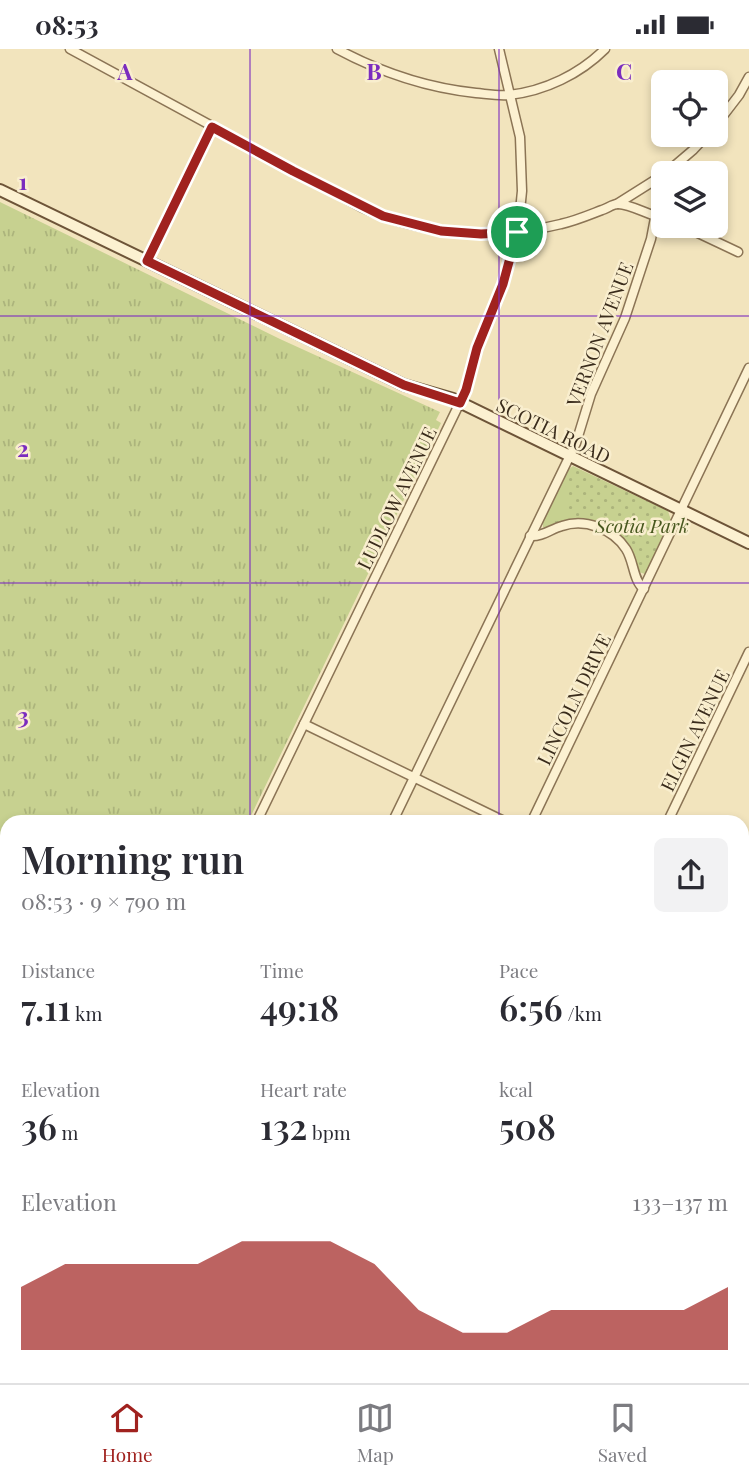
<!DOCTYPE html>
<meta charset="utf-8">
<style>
:root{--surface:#fff;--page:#f2f2f3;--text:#2b2b33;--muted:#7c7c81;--line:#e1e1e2;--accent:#a0221f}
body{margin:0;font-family:"Playfair Display",serif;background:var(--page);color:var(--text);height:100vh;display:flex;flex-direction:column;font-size:26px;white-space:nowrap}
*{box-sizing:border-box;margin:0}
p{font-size:23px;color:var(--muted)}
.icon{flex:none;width:38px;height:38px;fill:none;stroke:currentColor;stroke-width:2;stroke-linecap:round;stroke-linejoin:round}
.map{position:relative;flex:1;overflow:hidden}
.sheet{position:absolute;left:0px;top:766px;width:749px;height:569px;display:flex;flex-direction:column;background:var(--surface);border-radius:21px 21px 0 0;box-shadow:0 4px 10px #0003}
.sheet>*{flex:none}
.buttons{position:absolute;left:651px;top:21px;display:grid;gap:14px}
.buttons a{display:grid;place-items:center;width:77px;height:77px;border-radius:10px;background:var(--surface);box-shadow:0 4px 10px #0003;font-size:35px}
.pin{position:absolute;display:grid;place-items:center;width:60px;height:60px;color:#fff;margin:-30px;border:4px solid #fff;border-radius:50%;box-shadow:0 2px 7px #0007}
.round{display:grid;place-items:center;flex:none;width:74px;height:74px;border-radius:10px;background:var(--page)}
.overview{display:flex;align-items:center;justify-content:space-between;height:119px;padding:0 21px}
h1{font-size:38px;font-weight:600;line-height:52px}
.metrics{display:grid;grid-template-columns:repeat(3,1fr);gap:10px;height:119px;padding:7px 21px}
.metrics div{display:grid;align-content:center}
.metrics b{font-size:35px;font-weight:600}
.metrics small{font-size:19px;font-weight:400}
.metrics p{font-size:19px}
.chart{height:196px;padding:14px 21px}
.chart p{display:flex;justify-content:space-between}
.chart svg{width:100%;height:126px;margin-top:7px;fill:var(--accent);opacity:.7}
.status{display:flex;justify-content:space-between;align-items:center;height:49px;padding:0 35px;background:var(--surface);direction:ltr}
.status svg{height:19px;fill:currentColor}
.menu{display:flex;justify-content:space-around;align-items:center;height:98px;border-top:2px solid var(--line);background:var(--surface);font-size:19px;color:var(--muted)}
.menu a{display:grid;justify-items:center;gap:4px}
.menu .active{color:var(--accent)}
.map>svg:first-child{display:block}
</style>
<div class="status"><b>08:53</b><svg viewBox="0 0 49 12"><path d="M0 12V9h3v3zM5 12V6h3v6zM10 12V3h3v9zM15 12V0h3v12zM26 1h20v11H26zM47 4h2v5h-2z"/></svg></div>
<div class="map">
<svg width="749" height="1334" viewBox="0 0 749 1334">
<defs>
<pattern id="grass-tufts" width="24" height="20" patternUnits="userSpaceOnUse" patternTransform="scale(1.75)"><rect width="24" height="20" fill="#c7d190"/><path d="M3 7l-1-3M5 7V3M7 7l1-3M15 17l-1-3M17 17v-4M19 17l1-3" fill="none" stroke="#acb47c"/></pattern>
<pattern id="park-dots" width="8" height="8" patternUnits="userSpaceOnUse" patternTransform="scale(1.75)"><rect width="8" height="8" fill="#c7d190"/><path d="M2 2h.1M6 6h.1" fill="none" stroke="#acb47c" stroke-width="1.8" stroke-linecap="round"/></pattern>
</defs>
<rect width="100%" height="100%" fill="#f2e4bd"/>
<!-- grass -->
<path fill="url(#grass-tufts)" d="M0,153L280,290L440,363L436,371L441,374L248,773L7,774V1263L0,1277Z"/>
<!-- park -->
<path fill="url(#park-dots)" d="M573,417L668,462L671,471L645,525L639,523L630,501L604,477L546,480L543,478V474L569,420Z"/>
<!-- garden -->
<path fill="#c7d190" d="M563,433L567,439V468L566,471L548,473L547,476L550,478L544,479L543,474Z"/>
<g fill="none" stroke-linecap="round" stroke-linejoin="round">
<!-- street casing -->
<g stroke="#8b7455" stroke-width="11">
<g id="street">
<path d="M70,0L361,158C423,187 495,191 561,175C575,172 589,166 602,161C606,160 613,155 617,155C629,154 650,167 663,169"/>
<path d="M337,0C380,23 428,39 476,44C487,45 498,47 509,46C545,42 580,25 605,0"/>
<path d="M716,76L739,46L749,28"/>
<path d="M666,124L693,101L707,86"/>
<path d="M617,155L663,126"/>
<path d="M683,177L738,203"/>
<path d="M147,212L212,78"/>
<path d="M530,487C542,488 551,480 562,477C585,469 613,480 626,500C634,512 633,532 644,540"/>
<path d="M304,675L508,774"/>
<path d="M256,774L466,341L477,299L503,235L510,211L519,172L522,142L520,88L499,0"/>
<path d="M392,774L576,394L591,345L625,269L651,190L663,127"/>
<path d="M531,774L749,319"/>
<path d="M667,774L749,603"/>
<path d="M742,895L749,881"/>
<path d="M742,1173L749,1158"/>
<path d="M742,1283L749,1286"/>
<path d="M0,1304L7,1290"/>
<path d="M54,1328L66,1334"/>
<path d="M122,1334L125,1328"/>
<path d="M260,1334L263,1328"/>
<path d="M396,1334L399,1328"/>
<path d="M530,1334L533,1328"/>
<path d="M664,1334L667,1328"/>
</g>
</g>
<!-- secondary casing -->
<g stroke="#6d5438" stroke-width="14">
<path id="secondary" d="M0,141L404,336L453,350L749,494"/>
</g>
<!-- street -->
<use href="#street" stroke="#fcf1d1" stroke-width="8"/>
<!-- secondary -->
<use href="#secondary" stroke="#fcf1d1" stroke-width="10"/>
</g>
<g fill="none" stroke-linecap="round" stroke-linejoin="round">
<!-- route casing -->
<g stroke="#fff" stroke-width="14">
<path id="route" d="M212,78L293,122L383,167L441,182L481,185L517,183L503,235L477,299L466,341L460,354L404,336L147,212Z"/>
</g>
<!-- route -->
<use href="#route" stroke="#a0221f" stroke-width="9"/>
</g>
<!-- grid -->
<path fill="none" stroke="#7b2cbf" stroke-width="2" stroke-opacity="0.55" d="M250,0V774M499,0V774M0,267H749M0,534H749M0,800H7M742,800H749M0,1067H7M742,1067H749M250,1328V1334M499,1328V1334"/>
<g text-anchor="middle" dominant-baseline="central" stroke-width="5" stroke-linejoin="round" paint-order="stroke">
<!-- street labels -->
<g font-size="19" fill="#392b1b" stroke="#f9eece">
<text transform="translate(599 285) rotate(-69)">VERNON AVENUE</text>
<text transform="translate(554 381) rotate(26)">SCOTIA ROAD</text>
<text transform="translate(396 449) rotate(-64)">LUDLOW AVENUE</text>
<text transform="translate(573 650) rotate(-64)">LINCOLN DRIVE</text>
<text transform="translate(694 681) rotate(-64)">ELGIN AVENUE</text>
</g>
<!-- park labels -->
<g font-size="19" font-style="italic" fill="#48581f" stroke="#f9eece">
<text x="642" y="476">Scotia Park</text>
</g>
</g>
<g font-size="23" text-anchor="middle" font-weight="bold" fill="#7b2cbf" stroke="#f9eece" stroke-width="5" stroke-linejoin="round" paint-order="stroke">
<text x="125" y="31">A</text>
<text x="374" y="31">B</text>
<text x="624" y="31">C</text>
<text x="23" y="141">1</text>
<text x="23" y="408">2</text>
<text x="23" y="675">3</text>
</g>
</svg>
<div class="buttons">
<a><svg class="icon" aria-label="locate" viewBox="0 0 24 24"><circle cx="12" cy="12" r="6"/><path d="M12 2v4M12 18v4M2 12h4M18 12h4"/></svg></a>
<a><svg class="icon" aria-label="layers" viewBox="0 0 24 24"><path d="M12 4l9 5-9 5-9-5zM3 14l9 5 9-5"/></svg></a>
</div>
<div class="pin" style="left:517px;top:183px;background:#1e9e55"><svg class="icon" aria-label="arrive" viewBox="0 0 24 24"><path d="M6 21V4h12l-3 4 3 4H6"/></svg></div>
<section class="sheet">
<div class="overview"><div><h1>Morning run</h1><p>08:53 · 9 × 790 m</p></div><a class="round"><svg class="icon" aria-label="share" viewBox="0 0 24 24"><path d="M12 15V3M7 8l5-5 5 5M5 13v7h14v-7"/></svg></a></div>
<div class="metrics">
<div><p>Distance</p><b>7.11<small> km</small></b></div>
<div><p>Time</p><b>49:18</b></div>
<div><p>Pace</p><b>6:56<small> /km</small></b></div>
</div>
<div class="metrics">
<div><p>Elevation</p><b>36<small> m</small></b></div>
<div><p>Heart rate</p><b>132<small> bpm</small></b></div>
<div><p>kcal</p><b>508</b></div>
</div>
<div class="chart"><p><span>Elevation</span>133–137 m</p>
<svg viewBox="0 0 160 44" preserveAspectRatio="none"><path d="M0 44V22L10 14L20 14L30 14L40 14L50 6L60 6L70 6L80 14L90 30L100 38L110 38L120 30L130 30L140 30L150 30L160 22V44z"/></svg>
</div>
</section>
</div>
<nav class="menu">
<a class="active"><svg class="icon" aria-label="home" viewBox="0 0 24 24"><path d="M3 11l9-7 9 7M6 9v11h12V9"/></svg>Home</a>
<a><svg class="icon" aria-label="map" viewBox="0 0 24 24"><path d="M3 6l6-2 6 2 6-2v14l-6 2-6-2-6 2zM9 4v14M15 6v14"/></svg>Map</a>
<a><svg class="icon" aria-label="saved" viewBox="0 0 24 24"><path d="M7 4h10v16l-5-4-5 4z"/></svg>Saved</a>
</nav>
